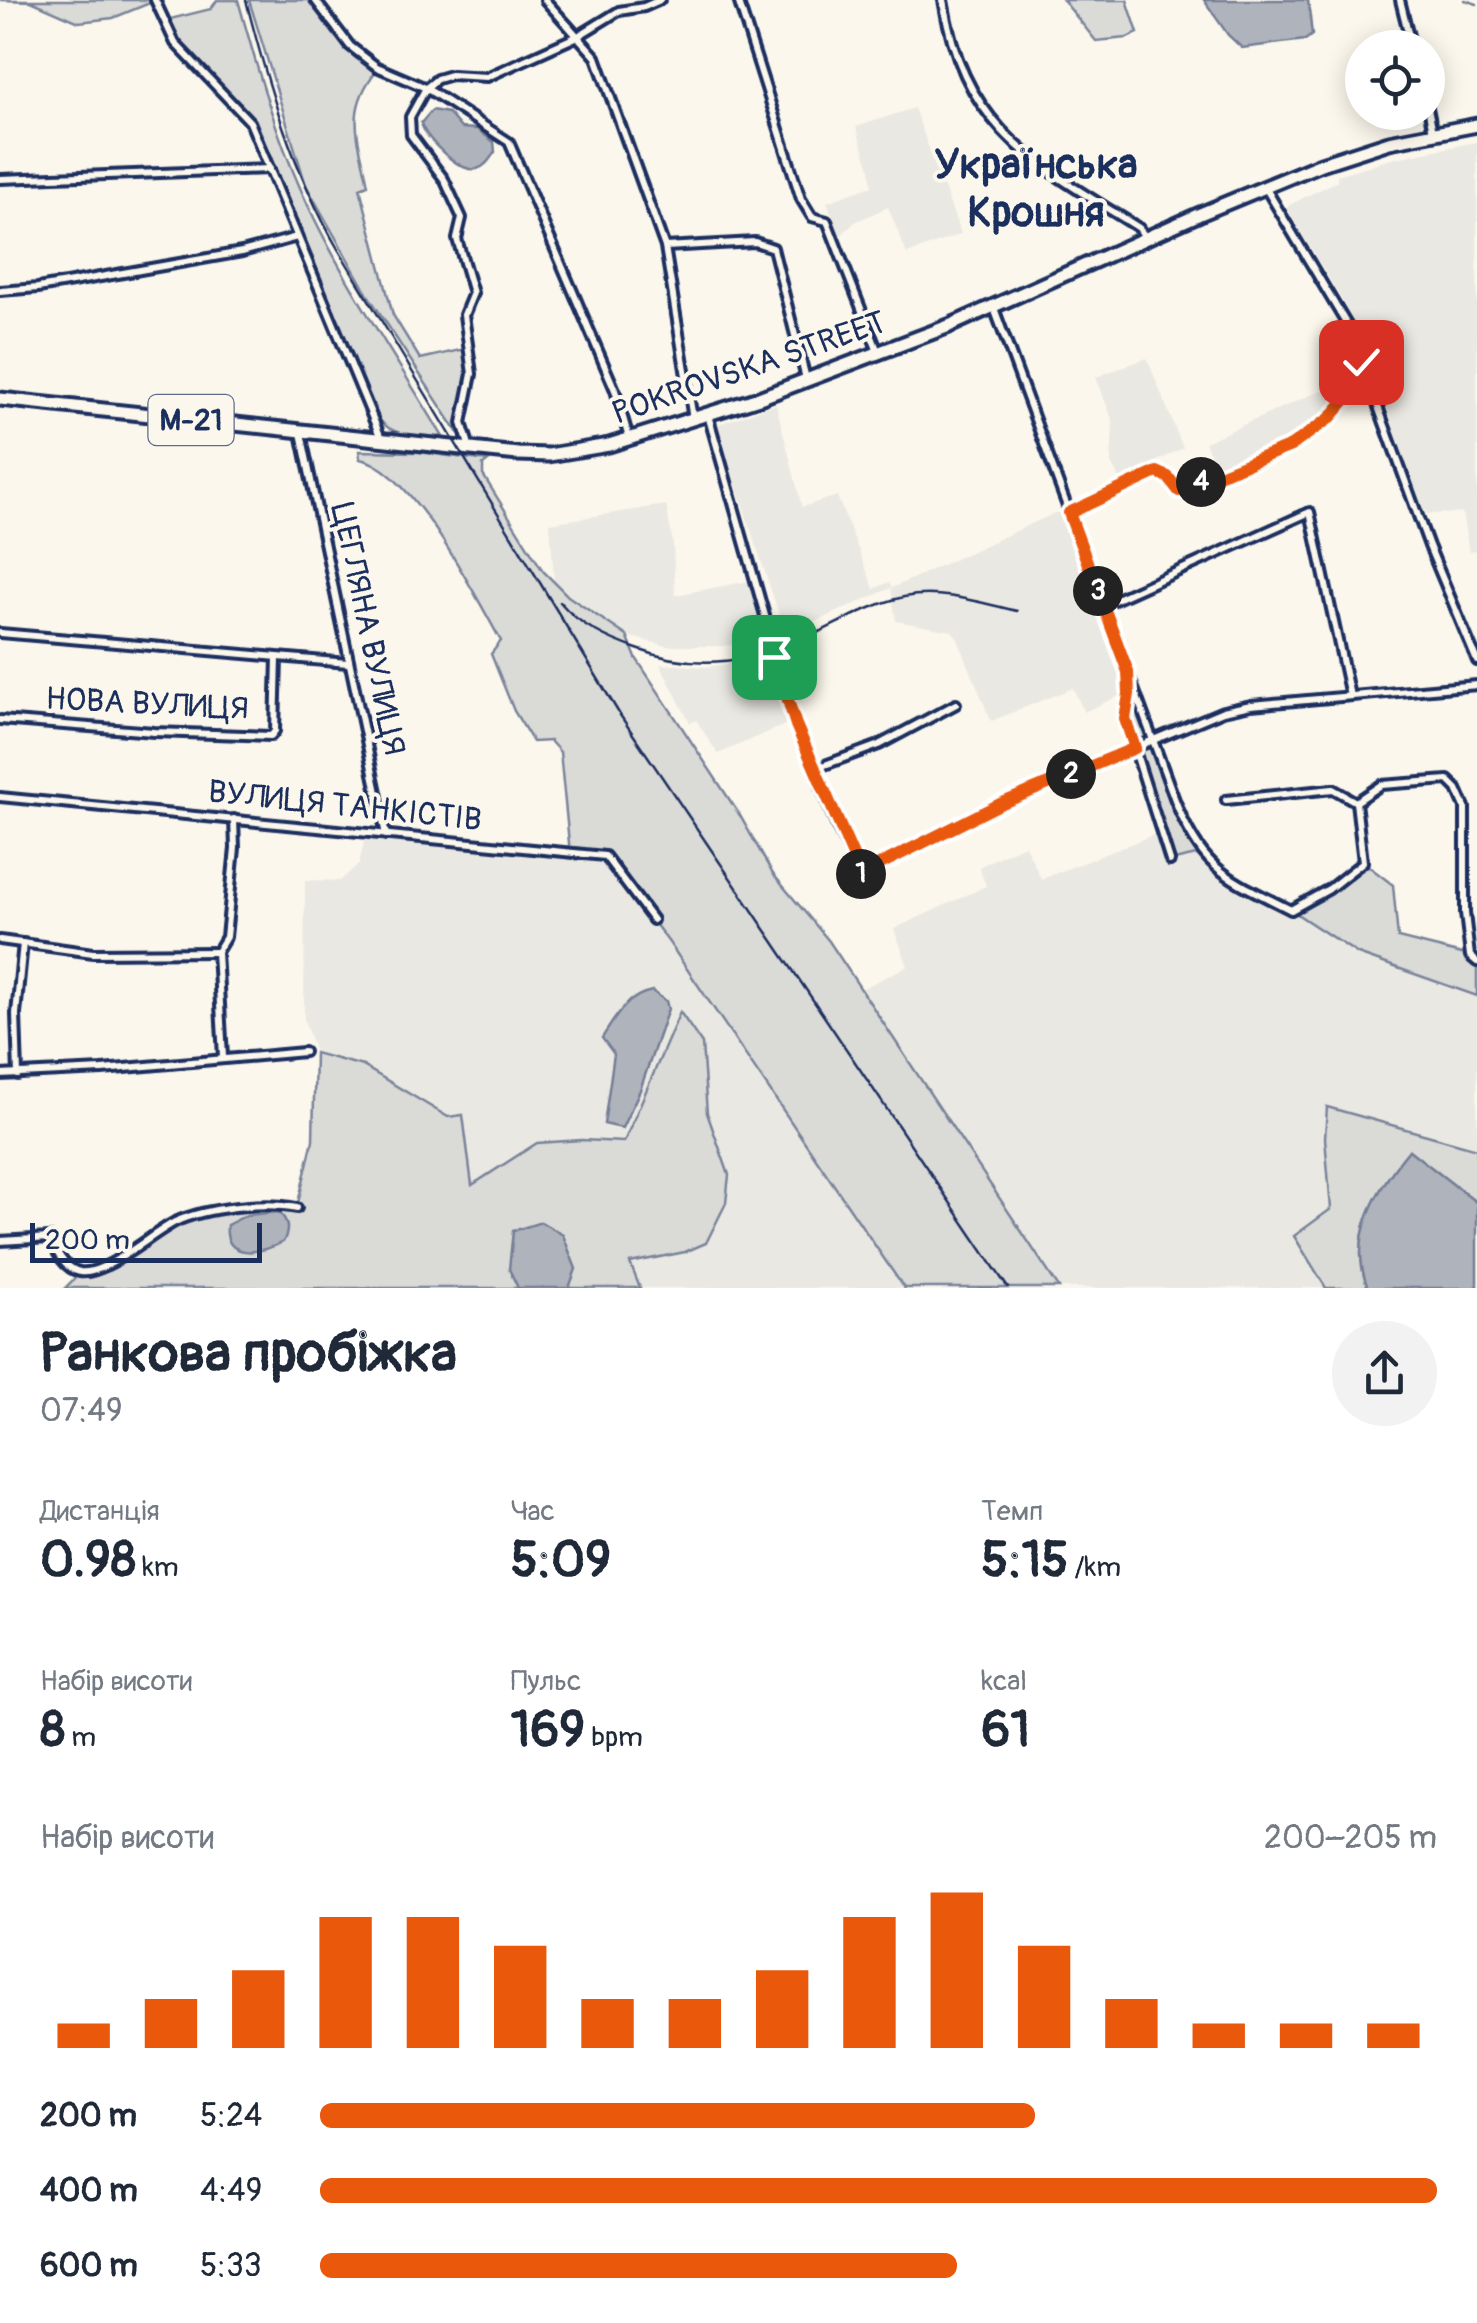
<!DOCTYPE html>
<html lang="uk">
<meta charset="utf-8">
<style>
:root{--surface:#fff;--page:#f2f2f3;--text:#1f2937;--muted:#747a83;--accent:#ea580c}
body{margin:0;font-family:Pangolin,sans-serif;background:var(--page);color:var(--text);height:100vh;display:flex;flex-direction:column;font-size:38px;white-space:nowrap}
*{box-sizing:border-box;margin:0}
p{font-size:32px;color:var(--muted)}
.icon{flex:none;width:55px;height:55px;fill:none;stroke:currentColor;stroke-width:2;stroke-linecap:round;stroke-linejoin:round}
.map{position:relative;height:1288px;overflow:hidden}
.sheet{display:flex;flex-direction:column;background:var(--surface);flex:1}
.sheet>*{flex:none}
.controls{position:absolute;left:1345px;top:30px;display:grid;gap:20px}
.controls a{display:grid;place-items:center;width:100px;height:100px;border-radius:50%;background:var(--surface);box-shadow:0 5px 25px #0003;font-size:50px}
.scale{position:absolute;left:30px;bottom:25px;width:232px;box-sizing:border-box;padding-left:10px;border:5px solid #1b2f5e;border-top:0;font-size:28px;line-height:35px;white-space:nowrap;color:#1b2f5e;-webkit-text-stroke:8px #fbf7ec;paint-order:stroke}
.pin{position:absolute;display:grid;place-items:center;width:85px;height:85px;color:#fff;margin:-42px;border-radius:20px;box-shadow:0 5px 15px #0006}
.km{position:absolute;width:50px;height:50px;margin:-25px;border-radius:50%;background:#222;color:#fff;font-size:28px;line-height:50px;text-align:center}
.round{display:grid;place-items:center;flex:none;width:105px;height:105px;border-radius:52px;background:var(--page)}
.head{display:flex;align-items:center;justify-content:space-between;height:170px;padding:0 40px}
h1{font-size:55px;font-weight:800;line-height:75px}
.stats{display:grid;grid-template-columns:repeat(3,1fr);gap:15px;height:170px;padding:10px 40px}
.stats div{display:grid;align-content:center}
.stats b{font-size:50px;font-weight:800}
.stats small{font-size:28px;font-weight:400}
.stats p{font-size:28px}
.chart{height:280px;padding:20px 40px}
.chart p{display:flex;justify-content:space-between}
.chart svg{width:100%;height:180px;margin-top:10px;stroke:var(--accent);stroke-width:6}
ul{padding:0 40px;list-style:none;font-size:32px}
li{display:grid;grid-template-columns:160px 120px 1fr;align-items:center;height:75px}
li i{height:25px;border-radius:12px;background:var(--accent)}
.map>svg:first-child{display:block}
</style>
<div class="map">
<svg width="1477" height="1288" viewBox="0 0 1477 1288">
<rect width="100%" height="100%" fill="#fbf7ec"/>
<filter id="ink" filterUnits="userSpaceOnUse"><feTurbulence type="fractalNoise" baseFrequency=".01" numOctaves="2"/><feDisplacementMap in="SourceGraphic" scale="20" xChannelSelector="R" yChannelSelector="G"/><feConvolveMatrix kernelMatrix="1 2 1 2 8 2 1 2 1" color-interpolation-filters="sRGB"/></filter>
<g filter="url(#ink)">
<!-- built -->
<g fill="#eae8e2">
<path d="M914,108L961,234L907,254L888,207L855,222L840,236L827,202L872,186L870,168L856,127Z"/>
<path d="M1477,142V550L1469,552L1462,513L1427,514L1417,497L1369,352L1343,302L1287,209L1289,205L1337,181V175L1395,158Z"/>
<path d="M1147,358L1183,448L1120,480L1111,463L1113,422L1096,377Z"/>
<path d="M1364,371L1366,376L1330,418L1291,447L1220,475L1205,442Z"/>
<path d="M776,404L802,507L837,496L874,589L889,582L892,588L1055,513H1069L1128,672L1119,696L1084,712L1073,688L991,721L957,637L952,631L896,621L891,588L786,635L716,425Z"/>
<path d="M666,505L673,544L675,595L755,580L770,640L722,646H667L627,636L596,618L554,581L550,523Z"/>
<path d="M774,657L794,721L718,754L696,720L690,723L660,664L706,667Z"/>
<path d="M1161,832L1201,854L1225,877L1291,910L1358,954L1477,996V1149L1341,1110L1330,1180L1331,1209L1295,1237L1326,1288H1059L861,989L908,966L894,929L986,886L979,867L996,858L1025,845L1041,879Z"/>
<path d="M366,833L605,856L670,944L904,1288H640L630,1263L685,1252L729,1175L707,1113L702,1044L681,1012L624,1142L581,1140L537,1143L471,1185L449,1117L363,1066L315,1053L304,1019L305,880L340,881L359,864Z"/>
</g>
<!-- green -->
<g fill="#dadad7" stroke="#7a849a" stroke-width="2.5">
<path d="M0,0H155V1L113,18L79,22L31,1Z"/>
<path d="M217,0H238C256,64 274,129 301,190C339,276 395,356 443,437C421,435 394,439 379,419L265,144L234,98L192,58L172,33L166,20L211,9Z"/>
<path d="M249,0H309L355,57L376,71C344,112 359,138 368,185L360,188L393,315L420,359L465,349L469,383L457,427L458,433L368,295L306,185Z"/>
<path d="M1063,0H1127L1138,33L1127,38L1096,41Z"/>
<path d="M359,451L419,452L488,461L483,465V475L543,571L568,596L627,636L636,658L739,814L773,874L829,941L1059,1288H904L670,944L606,857L570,853L560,752L550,741L533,742L514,711L491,654L501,641C476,597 411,467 360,459Z"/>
<path d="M1136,694L1186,830L1201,854L1170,861L1125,719Z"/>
<path d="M1363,862L1393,885L1398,938L1470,956L1477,962V996L1358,954L1291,910L1329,889Z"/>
<path d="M680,1012L702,1044L707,1113L729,1175L726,1203L706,1243L685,1252L630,1263L640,1288H65L81,1272L99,1269L180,1220L241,1208L297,1207L313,1140L315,1053L363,1066L448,1117L463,1115L472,1185L537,1143L581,1140L624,1142Z"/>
<path d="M1327,1107L1477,1149V1203L1409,1150C1377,1189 1347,1236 1368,1288H1326L1294,1236L1331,1209L1325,1138Z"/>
</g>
<!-- water -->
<g fill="#afb3bb" stroke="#747e96" stroke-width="2.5">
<path d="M1204,0H1308L1312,35L1305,40L1242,48L1228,35Z"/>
<path d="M432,110L448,113L461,128L477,129L494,142L495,152C490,158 486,167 477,169C460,173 425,139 421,123Z"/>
<path d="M652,991L666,1001L668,1009L640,1090L622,1128L604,1124L614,1054L602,1038C615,1018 626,996 652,991Z"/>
<path d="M1409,1150L1477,1203V1288H1368C1347,1236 1377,1189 1409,1150Z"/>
<path d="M278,1212C289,1220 289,1232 283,1242C261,1254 223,1260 227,1225L247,1215Z"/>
<path d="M541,1222L563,1235L576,1269L569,1288H518L509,1269L513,1231Z"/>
</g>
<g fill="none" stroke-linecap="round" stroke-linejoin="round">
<!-- stream -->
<path stroke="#747e96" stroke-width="2.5" d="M1465,0L1477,4"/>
<!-- street casing -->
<g stroke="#1b2f5e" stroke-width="14">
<g id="street">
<path d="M155,0L175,43L250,122L381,438"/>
<path d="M315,0L350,46L377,67L426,88L509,142L615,390L629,438"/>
<path d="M545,0L596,57L665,247L693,419"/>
<path d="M738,0L801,199L812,217L827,221L878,352"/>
<path d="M943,0C964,131 1037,164 1139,228L1145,237"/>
<path d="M1400,0L1412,48"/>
<path d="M1428,108L1433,132"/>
<path d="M0,179L270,169"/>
<path d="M1265,187L1350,330L1429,546L1477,661"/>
<path d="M665,247L755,242L773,248L806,379"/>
<path d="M0,291L38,288L242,252L297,237"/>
<path d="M994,308L1175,800C1202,871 1228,878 1291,910L1329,889L1363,862L1356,802"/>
<path d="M708,415L796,725L837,827L861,874L1000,804L1223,711L1251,705L1477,685"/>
<path d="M301,433L386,835"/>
<path d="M470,448L462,423L472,374L464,315L473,293L457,239L462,218L444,179L411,135L410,117L426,88L437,79L451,75L487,77L578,36L619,11L644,7L660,0"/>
<path d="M1069,513L1157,473L1169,477L1179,491L1291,447L1330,418L1365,377"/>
<path d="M1103,605L1310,512L1350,696"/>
<path d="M0,633L348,663"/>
<path d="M1129,683L1125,719L1170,861"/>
<path d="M0,720L154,732L271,736L275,731L277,658"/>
<path d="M814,769L879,745L956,704"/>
<path d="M0,797L605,856L653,920"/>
<path d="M1226,800L1333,789L1356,802L1381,785L1448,780L1457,789L1465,807V913L1470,956L1477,962"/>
<path d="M0,940L93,953L217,952"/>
<path d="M223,1057L217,952L226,937L235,848L234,819"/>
<path d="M0,1075L102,1070L304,1052"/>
<path d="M18,1075L16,1014L23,943"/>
<path d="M0,1241L50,1238C56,1251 64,1269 80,1272C105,1276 151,1234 175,1222C205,1208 265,1201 297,1208"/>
</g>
</g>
<!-- highway casing -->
<g stroke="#1b2f5e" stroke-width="19">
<path id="highway" d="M0,399L518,454L549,455L609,445L759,398L949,326L1200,214L1321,164L1389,142L1477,125"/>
</g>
<!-- street -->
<use href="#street" stroke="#fbf7ec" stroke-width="6"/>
<!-- highway -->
<use href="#highway" stroke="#fbf7ec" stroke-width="11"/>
<!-- rail -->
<g stroke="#1b2f5e" stroke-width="2.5">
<path d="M246,0C268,86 293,171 338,249L620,715L1008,1288"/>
<path d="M560,602C580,626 608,639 637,649C698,672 756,662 813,635C843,621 872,604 904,597C940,589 982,603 1017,611"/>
</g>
</g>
</g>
<g fill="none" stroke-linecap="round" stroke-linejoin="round" filter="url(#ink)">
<!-- route casing -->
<g stroke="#fff" stroke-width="20">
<path id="route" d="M774,657L796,725L861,874L1000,804L1135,748L1125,719L1129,694L1128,672L1069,513L1157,472L1168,477L1179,491L1291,446L1330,418L1366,376L1361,362"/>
</g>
<!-- route -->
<use href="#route" stroke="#ea580c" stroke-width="12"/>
</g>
<g text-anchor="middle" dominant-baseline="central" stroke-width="8" stroke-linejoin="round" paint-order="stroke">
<!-- shield labels -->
<rect fill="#fbf7ec" stroke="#5e6b89" stroke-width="2.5" x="148.5" y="395" width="85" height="50" rx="8"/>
<g font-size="30" font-weight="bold" fill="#1b2f5e">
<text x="191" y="420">М-21</text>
</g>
<!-- street labels -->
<g font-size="32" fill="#1b2f5e" stroke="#fbf7ec">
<text transform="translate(749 368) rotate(-19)">POKROVSKA STREET</text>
<text transform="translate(368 629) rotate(78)">ЦЕГЛЯНА ВУЛИЦЯ</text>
<text transform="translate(147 704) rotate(3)">НОВА ВУЛИЦЯ</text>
<text transform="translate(345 806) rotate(6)">ВУЛИЦЯ ТАНКІСТІВ</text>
</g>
<!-- district labels -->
<g font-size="42" font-weight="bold" fill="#1b2f5e" stroke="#fbf7ec">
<text x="1036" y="165">Українська<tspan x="1036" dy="48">Крошня</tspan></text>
</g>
</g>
</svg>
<div class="controls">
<a><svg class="icon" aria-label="locate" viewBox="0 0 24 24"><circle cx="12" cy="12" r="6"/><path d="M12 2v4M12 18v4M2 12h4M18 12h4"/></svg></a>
</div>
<div class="scale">200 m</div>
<div class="pin" style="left:774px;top:657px;background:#1e9e55"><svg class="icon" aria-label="arrive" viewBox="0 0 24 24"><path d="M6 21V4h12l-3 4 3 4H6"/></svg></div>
<div class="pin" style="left:1361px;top:362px;background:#d93025"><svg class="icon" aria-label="check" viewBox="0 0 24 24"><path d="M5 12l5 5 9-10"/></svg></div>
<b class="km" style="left:861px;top:874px">1</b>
<b class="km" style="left:1071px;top:774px">2</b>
<b class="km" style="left:1098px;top:591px">3</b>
<b class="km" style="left:1201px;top:482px">4</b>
</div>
<section class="sheet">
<div class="head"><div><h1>Ранкова пробіжка</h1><p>07:49</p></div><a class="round"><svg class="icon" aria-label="share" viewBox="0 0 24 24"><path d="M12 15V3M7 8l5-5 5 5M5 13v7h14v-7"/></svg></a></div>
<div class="stats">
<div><p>Дистанція</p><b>0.98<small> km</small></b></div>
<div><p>Час</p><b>5:09</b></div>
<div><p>Темп</p><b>5:15<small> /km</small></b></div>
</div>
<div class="stats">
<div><p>Набір висоти</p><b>8<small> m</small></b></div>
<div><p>Пульс</p><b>169<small> bpm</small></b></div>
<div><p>kcal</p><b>61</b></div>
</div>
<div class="chart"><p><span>Набір висоти</span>200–205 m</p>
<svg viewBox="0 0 160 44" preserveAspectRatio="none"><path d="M5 44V38M15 44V32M25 44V25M35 44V12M45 44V12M55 44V19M65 44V32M75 44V32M85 44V25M95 44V12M105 44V6M115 44V19M125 44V32M135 44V38M145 44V38M155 44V38"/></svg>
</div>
<ul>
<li><b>200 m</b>5:24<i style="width:64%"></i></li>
<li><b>400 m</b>4:49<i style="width:100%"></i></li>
<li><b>600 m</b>5:33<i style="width:57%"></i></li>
</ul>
</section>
